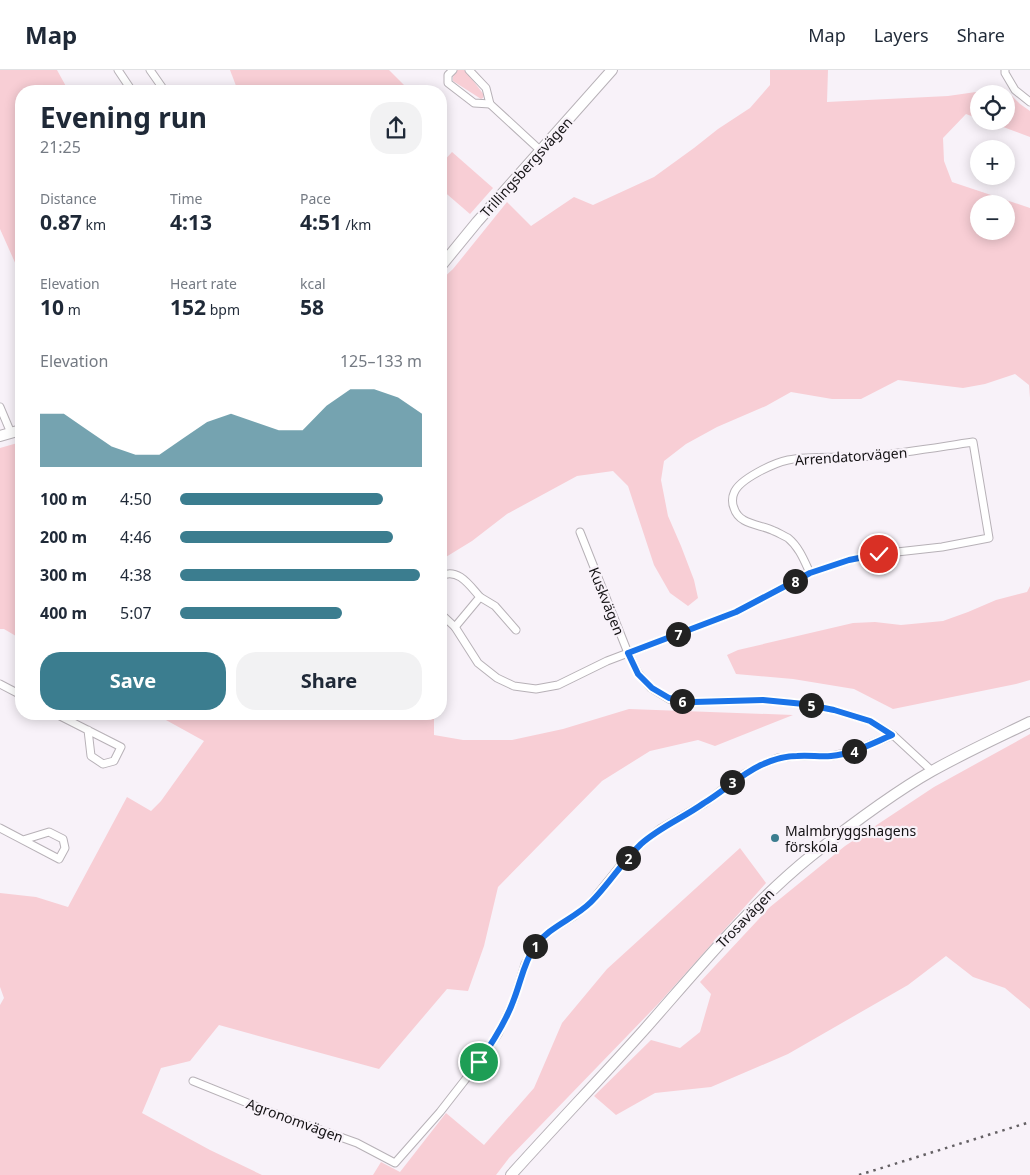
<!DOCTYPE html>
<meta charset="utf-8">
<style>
:root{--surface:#fff;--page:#f2f2f3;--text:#1f2937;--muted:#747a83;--line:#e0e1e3;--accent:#3b7d8f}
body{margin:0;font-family:"Noto Sans",sans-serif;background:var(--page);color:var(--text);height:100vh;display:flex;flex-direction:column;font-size:19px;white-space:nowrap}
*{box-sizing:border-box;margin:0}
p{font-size:16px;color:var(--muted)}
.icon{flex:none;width:28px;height:28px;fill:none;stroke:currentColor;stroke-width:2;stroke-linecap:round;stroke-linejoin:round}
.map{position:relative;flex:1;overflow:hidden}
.details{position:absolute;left:15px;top:15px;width:432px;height:635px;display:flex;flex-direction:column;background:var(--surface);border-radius:20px;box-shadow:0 2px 12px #0003}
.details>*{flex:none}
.tools{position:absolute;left:970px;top:15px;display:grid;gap:10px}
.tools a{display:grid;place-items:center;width:45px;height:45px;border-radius:50%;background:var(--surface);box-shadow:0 2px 12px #0003;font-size:25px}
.pin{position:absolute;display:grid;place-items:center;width:42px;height:42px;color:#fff;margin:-21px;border:2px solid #fff;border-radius:50%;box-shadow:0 1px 5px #0007}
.km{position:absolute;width:25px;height:25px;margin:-12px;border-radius:50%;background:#222;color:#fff;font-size:14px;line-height:25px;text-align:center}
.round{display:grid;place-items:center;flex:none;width:52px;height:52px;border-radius:20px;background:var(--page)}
.headline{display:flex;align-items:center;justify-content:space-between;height:85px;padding:0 25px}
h1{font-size:28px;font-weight:700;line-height:38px}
.metrics{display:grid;grid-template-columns:repeat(3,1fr);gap:8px;height:85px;padding:5px 25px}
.metrics div{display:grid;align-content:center}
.metrics b{font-size:21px;font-weight:700}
.metrics small{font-size:14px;font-weight:400}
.metrics p{font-size:14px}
.chart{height:140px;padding:10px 25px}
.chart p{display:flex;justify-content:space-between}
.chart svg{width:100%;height:90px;margin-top:5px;fill:var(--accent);opacity:.7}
.button{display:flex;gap:10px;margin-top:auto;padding:10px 25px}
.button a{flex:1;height:58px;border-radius:20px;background:var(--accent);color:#fff;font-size:20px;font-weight:700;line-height:58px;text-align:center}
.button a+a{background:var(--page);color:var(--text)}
ul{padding:0 25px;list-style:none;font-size:16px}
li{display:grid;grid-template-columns:80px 60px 1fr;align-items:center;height:38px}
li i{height:12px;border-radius:6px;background:var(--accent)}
header{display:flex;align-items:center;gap:30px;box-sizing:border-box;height:70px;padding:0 25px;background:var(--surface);border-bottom:1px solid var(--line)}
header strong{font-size:24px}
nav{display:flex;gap:28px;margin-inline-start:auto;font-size:18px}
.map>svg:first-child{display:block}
</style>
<header>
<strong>Map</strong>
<nav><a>Map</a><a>Layers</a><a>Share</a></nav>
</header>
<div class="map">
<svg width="1030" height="1105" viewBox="0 0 1030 1105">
<rect width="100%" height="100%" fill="#f8f2f9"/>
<!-- green -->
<g fill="#f8ced5" fill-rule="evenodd">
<path d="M0,0H57L68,20V21H21V206L0,159Z"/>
<path d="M230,0H389L410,21H238Z"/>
<path d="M457,0H464L466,1L484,25L483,28L481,29L478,27L453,11V7Z"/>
<path d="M770,0H828L827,32L948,26L1004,18L1020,34L1030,41V67L987,51H1006V24H979V49L966,44L943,68L944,91L952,112L1030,138V328L1029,315L1015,304L985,314L963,318L898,310L861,329H832L791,322L766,336L717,357L686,374L664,391L661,410L668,446L681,476L694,510L698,528L688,536L670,523L654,495L628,416L613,401L577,406L507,444L472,471L441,490V210L453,199L507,132L531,156L574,127L593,135L654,107L694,78L718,59L750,38L770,15ZM979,134H1006V161H979Z"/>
<path d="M452,82L493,118L470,144L441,119V94Z"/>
<path d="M21,372V569L4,559H0V378Z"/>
<path d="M1030,516V610L1016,614L893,639L854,619L793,609L736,604L727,585L738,580L853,553L875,552L901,555L943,551L968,542L996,530L1027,522Z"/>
<path d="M629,639L793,645L715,676L698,670L650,681L602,711L498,817L484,876L468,921L447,919L379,999L219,955L190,991L161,998L142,1043L210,1080L262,1105H0V935L4,928L0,917V823L36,827L68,837L127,727L151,741L161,731L204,671L155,644H434V665L463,670H512L563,659Z"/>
<path d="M1030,664V939L1005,918L973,907L946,886L908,915L788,984L711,1017L655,1023L616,1045L594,1026L651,970L680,978L700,962L711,924L700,912L770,837L845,776L934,717Z"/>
<path d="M740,778L766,813L659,933L509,1088L496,1105H373L381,1092L400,1102L446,1043L484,1075L534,1018L562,953L607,899Z"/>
</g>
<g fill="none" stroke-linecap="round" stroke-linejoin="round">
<!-- street casing -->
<g stroke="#b7b1b7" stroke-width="9">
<g id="street">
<path d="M118,0L132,21"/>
<path d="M150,0L164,20L163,21"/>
<path d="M453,0L448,5V13L474,33L490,34"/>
<path d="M469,0L486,18L490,34L541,81"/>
<path d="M1005,0V3L1015,20L1030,32"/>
<path d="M0,337L11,363"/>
<path d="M580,462L628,583L638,603L651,618L669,629L693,632L763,630L804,634L834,640L870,651L893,665L932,701"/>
<path d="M441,506C458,497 470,516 480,527L455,557"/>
<path d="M480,527L495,536L516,560"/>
<path d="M441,544L455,557L478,593L497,608L514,616L536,619L558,615L607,591L736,542L810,503L849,490L879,484L942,477L989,468L973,372C939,377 905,383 871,386C844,389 814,385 788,390C774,393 739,409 734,423C732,427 732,434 734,438C739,455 760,454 774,461C779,463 784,466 788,468C799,477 804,490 810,503"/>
<path d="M0,614L21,625"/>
<path d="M56,644L121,677L114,691L103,694L91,686L88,660"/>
<path d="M0,758L59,789L65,778L63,769L49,762L23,770"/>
<path d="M193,1011L265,1040L357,1073L395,1093L440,1042L479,992L498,964L514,930L525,894L535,877L550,861L574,846L591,832L620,796L641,774L660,759L705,733L737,708L761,695L778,688L796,686H832L854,681L893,665"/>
</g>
</g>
<!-- secondary casing -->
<g stroke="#b7b1b7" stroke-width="12">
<g id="secondary">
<path d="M441,196L477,152L612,0"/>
<path d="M0,366L21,360"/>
<path d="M511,1105C555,1056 600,1009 644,960C697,900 748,837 811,786C848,757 891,724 932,701C964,683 997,668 1030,652"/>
</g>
</g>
<!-- street -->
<use href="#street" stroke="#fff" stroke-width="7"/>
<!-- secondary -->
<use href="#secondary" stroke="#fff" stroke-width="10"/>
<!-- rail -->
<path stroke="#646064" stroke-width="2.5" stroke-dasharray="2.5 5" stroke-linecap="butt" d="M859,1105L1030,1052"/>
</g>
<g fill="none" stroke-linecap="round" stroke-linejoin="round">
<!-- route casing -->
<g stroke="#fff" stroke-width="10">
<path id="route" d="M479,992C493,972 506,952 514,929C521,911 524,892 535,876C550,856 574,849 591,832C609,814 622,792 641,774C660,757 683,748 704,733C724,721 740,705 761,695C772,690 785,686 797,686C809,685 820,687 831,686C853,684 873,673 892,665L870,651L834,640L804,634L763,630L694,632L669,628L652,618L638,604L628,583L736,542L810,503L849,490L879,484"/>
</g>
<!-- route -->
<use href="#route" stroke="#1a73e8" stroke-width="6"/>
</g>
<!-- markers -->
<circle fill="#3b7d8f" stroke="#f8f2f9" stroke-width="2" cx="775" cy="768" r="5"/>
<g text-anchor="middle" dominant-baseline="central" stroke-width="4.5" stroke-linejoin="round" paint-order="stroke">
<!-- street labels -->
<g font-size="14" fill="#141214" stroke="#f8f2f9">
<text transform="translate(526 97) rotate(-48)">Trillingsbergsvägen</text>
<text transform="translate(851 386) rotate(-4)">Arrendatorvägen</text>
<text transform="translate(607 531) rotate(68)">Kuskvägen</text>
<text transform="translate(745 848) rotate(-46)">Trosavägen</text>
<text transform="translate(295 1050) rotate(20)">Agronomvägen</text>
</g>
<!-- poi labels -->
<g font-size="14" fill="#141214" stroke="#f8f2f9" text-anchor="start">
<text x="785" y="760">Malmbryggshagens<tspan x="785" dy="16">förskola</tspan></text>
</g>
</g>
</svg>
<div class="tools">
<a><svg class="icon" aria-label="locate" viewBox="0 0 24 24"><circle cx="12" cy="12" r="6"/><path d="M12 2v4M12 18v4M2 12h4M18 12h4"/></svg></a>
<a>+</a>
<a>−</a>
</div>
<div class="pin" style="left:479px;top:992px;background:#1e9e55"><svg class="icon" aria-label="arrive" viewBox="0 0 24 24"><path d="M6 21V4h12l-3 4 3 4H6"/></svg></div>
<div class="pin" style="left:879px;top:484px;background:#d93025"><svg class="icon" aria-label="check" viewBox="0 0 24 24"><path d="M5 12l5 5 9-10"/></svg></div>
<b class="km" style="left:535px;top:876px">1</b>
<b class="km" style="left:628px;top:788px">2</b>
<b class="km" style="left:732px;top:712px">3</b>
<b class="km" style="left:854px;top:681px">4</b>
<b class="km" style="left:811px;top:635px">5</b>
<b class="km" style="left:682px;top:631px">6</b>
<b class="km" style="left:678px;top:564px">7</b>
<b class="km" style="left:795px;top:511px">8</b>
<section class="details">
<div class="headline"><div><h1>Evening run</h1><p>21:25</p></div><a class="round"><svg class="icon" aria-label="share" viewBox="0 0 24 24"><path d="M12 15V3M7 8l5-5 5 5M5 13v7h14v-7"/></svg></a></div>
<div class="metrics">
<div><p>Distance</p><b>0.87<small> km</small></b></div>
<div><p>Time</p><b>4:13</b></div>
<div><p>Pace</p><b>4:51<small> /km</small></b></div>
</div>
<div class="metrics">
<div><p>Elevation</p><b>10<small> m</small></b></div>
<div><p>Heart rate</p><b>152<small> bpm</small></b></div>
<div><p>kcal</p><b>58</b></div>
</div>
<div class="chart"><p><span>Elevation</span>125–133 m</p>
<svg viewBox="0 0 160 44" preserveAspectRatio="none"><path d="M0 44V18L10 18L20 26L30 34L40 38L50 38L60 30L70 22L80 18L90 22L100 26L110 26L120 14L130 6L140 6L150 10L160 18V44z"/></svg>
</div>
<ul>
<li><b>100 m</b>4:50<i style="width:84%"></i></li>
<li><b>200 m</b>4:46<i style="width:88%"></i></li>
<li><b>300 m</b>4:38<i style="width:99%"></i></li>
<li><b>400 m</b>5:07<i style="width:67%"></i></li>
</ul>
<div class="button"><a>Save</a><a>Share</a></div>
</section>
</div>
